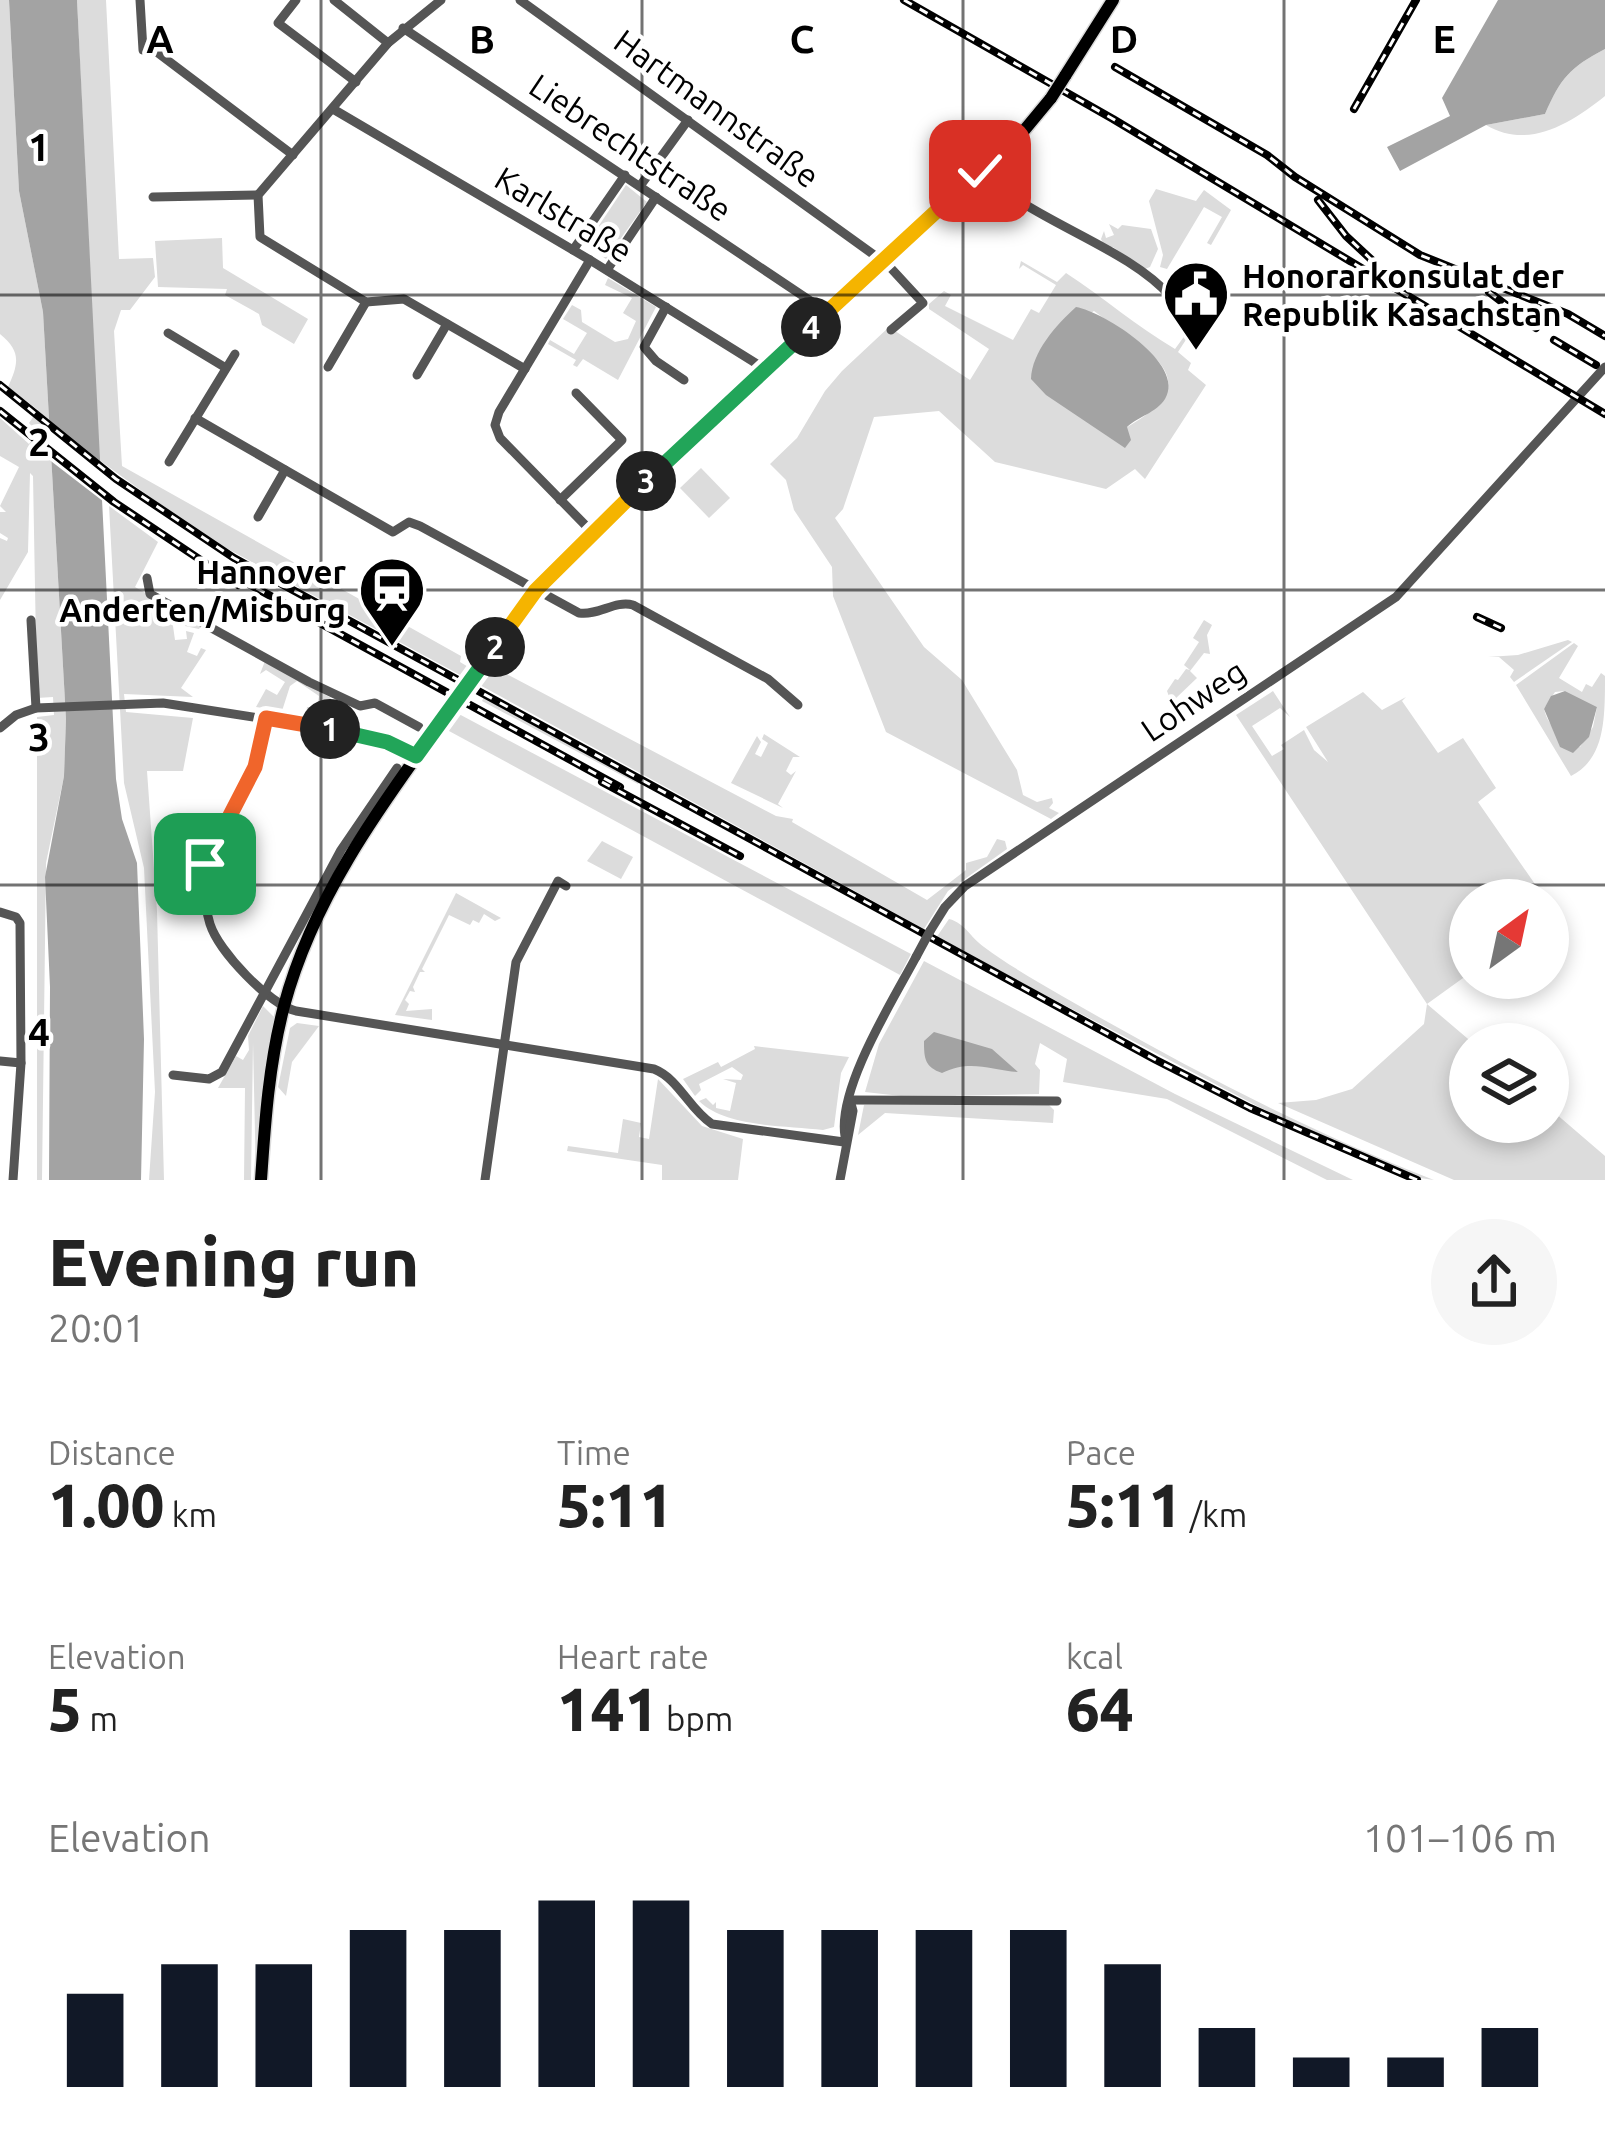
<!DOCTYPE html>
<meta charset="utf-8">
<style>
:root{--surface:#fff;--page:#f6f6f6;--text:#222;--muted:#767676;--accent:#111827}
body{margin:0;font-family:Ubuntu,sans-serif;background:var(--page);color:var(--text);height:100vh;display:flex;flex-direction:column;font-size:45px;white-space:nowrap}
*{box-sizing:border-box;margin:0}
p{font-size:39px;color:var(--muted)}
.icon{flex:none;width:66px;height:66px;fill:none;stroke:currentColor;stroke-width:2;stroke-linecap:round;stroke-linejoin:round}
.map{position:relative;height:1180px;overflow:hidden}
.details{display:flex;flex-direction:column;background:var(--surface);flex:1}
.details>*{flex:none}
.needle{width:78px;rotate:33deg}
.buttons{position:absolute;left:1449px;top:879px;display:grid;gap:24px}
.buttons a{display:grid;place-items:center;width:120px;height:120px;border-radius:50%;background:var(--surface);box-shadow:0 6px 18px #0003;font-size:60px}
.pin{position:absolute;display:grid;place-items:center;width:102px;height:102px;color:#fff;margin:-51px;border-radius:24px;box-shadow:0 6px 18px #0006}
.km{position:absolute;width:60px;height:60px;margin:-30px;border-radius:50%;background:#222;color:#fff;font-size:33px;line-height:60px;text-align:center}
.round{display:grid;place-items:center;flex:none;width:126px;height:126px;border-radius:63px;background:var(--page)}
.summary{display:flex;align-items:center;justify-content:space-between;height:204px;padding:0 48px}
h1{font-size:66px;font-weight:800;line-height:90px}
.metrics{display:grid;grid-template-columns:repeat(3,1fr);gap:18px;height:204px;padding:12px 48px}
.metrics div{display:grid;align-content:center}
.metrics b{font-size:60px;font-weight:800}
.metrics small{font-size:33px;font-weight:400}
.metrics p{font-size:33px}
.chart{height:336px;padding:24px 48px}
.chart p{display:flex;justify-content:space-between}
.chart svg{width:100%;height:216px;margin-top:12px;stroke:var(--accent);stroke-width:6}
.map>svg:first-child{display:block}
</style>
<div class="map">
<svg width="1605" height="1180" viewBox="0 0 1605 1180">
<rect width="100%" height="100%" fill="#fff"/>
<!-- green -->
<g fill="#dcdcdc" fill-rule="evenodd">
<path d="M0,0H9L19,191L43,312L66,719L64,776L46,863L42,1180H37V717L54,715L53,697L37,698L33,476L30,473L28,552L0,600V538L7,541L8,538L0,533V512H6L0,506L19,467L0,456V418L29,444L38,433L29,423L38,410L8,387C19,363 21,351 0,334Z"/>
<path d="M77,0H106L119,259L153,258L155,277L130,310H121L114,331L122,466L461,656L460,662L470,668L462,676L204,536L99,460Z"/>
<path d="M1605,49V96C1570,124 1528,150 1486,125L1545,114C1561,78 1569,68 1605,49Z"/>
<path d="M626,185L647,202L606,259L586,245Z"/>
<path d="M1156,189L1196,201L1204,190L1231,210L1211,245L1207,243L1222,217L1204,207L1167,269L1160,267L1163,255L1149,201Z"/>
<path d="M1109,224L1118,229L1122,225L1151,229L1158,249L1150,267L1145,269L1113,247H1105L1101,239L1104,231L1106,238L1114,235Z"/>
<path d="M222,238L223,268L308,319L294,344L262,325L259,314L225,295L227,289L158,287L155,241Z"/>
<path d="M1021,261L1057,282L1066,273C1103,297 1136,326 1175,349L1191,327L1205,336L1201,342L1189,335L1178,352L1191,363L1188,370L1206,385L1145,479L1135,469L1106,489L995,462L939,411L874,417L843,509L835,518L924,647L962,680L1017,770L1023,795L1037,802L1052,798L1053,803L1049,808L1059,813L1051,819L886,732L833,596L832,567L794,510L786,480L770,464L797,438L825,391L842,371L889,327L970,380L989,349L929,309V304L944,291L951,295L945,306L1013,340L1031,309L1039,313L1056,285L1023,265L1019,269ZM1094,311C1162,361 1213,384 1109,437L1089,421L1040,351L1050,338Z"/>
<path d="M608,278L656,307L618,380L583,359L577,367L573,365L576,360L548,344L550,340L574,354L587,333L563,319L572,305L581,310L582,322L615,342L628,339L636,321L623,313L632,298L605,285Z"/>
<path d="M701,468L730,498L709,518L680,488Z"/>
<path d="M109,506L158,542L135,587L202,625L199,629L185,626L184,617L172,619L175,640L187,639L186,631L194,633L187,652L197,656L201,648L206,650L181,688L193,697L124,694L126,712L193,718L183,771H147L157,911L164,1180H149L155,1092L144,868L124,783Z"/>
<path d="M1204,620L1212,625L1207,635L1210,654L1204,653L1190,671L1197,678L1175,699H1170L1167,691L1175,679L1178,680L1186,669L1190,670L1184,665L1199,642L1193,638Z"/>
<path d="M1568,640L1572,642L1514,682L1510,677L1514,670L1499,657H1488L1518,655Z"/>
<path d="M1574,643L1578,646L1559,678L1582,692L1586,684L1592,687L1601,673L1605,676C1605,719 1605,759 1571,776L1516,685ZM1565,691L1597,707L1593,727L1580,747C1563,735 1549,730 1544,709L1555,692Z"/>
<path d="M265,661L331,698L325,709L336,715L332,719L306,715L307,707L317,708L319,696L297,681L290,686L282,711L256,707L266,689L277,695L285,682L266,670L260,674Z"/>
<path d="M495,668L776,816L793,819L792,822L927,900L966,870V863L987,857L997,839L1005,841L1007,849L948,891L924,929L478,684L487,670L492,673Z"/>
<path d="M1273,691L1290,717L1280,708L1252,726L1272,756L1284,749L1281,745L1304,730L1314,750L1328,762L1306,727L1363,692L1382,710L1406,697L1402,701L1438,753L1463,738L1496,788L1478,802L1546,900H1470V973L1427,1004L1474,1044H1470V1122H1548V1107L1605,1156V1180H1454L1278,1103L1316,1100L1352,1089L1424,1024L1427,1004L1236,715Z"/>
<path d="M485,695L640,781L638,784L482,701Z"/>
<path d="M457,713L911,954L900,975L449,731L446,728Z"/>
<path d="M764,734L800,757H793L786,771L791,775L796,771L778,804L783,808L731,783L757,736L761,742L755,754L761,757L768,743L762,739Z"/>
<path d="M602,841L633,857L621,879L587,861Z"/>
<path d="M456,893L501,918L495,921L484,914L479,923L473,920L470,925L449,915L422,969L425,972H420L413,987L415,992L410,991L405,1000L409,1004L406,1011L432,1009V1020L395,1015Z"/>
<path d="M949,919C965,923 970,937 984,947C1008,965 1035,980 1062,996C1182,1065 1305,1130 1434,1180L1413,1177L1261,1108L936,938Z"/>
<path d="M924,961L1175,1094L1353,1180H1327L1167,1099L1063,1082L1067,1059L1040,1043L1035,1064L1040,1070L1039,1094L910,1097L865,1092L879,1044Z"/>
<path d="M263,1006L274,1017L263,1079L256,1180L253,1042L251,1180H244L245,1088H218L236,1056L243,1060L249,1050L248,1036Z"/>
<path d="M297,1023L319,1026L292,1062L286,1096L278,1087L290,1028Z"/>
<path d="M754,1046L849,1057L841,1073L834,1127L823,1130C785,1125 727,1128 699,1101L706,1098L713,1105L716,1102V1108L730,1111L736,1083L723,1079L741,1080L743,1075L732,1067L699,1084L701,1090L695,1096L683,1079L718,1062L721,1067L755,1049Z"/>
<path d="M658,1079L702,1126L743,1139L738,1180H662V1165L567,1151L568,1146L618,1153L623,1119L641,1123L639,1137L649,1139Z"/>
<path d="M1048,1104L1054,1110L1053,1123L885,1113L858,1135L864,1105Z"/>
</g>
<!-- water -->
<g fill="#a3a3a3">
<path d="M9,0H77L116,779L122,819L137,863L144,1039L141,1180H49L50,987L45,877L64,776L66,719L43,312L19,191Z"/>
<path d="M1498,0H1605V49C1569,68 1561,78 1545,114L1486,125L1400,171L1387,147L1450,116L1442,98Z"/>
<path d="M1076,307C1104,312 1187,364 1165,399C1156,413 1139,416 1127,427L1131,440L1125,448L1046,395L1031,379C1032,352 1056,325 1076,307Z"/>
<path d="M1565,691L1597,707L1589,737L1573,753L1560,747L1544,709L1551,696Z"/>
<path d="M934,1032L992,1049L1018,1072C989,1070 971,1059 942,1073C925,1067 924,1059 924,1041Z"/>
</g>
<!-- pier -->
<path fill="#fff" d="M42,416L105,466L108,505L43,455Z"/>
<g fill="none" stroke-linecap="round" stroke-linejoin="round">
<!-- major casing -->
<g stroke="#dbdbdb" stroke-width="15">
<g id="major">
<path d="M1065,76L1113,0"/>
<path d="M477,672L536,591L592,532L1022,133L1051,98"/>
<path d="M261,1180C265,1121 269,1063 284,1006C312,901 377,810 440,724"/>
</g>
</g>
<!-- minor -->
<g stroke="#555" stroke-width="9">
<path d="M140,0L143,50H154L293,155"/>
<path d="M296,0L278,23L356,82"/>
<path d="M334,0L388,43"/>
<path d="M441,0L388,43L258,195L260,237L366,302L404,299L525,369"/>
<path d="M520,0L888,265L923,303L891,330"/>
<path d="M403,28L827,312"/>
<path d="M333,109L590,260L765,369"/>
<path d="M980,171C1035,223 1126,246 1171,297"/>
<path d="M640,186L688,120"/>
<path d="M153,197L258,195"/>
<path d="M573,250L625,175"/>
<path d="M590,260L499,412L495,425L500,438L592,532"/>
<path d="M607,270L656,197"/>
<path d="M666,307L644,347L656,361L684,380"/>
<path d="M168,333L226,368"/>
<path d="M328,367L366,302"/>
<path d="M417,375L447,324"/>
<path d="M195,418L393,532L409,522L420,526L579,613C598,616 615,600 633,605L768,679L798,705"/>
<path d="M169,462L235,354"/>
<path d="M560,500L622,440L576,393"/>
<path d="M258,517L285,470"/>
<path d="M147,578L150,594L309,682L360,706L375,703L419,727"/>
<path d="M31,620L36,708"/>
<path d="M266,718L256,765L207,857C202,877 204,904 210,924C219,952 269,1004 296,1011L654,1069C679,1079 689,1109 712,1124L844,1142"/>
<path d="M0,728L16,715L36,708L163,703L349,732L398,746L416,756"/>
<path d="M0,912L16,917L20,923L21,1063L13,1180"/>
<path d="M930,931L945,907L965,886L1396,597L1605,367"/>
<path d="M0,1061L21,1063"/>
<path d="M173,1075L209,1079L222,1072L341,850L397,768"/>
<path d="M850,1100L1057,1101"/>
<path d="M845,1136C837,1089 893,1000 916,957"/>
<path d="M485,1180L516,962L558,881L566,886"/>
<path d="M840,1180L853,1111L850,1100"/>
</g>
<!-- major -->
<use href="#major" stroke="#000" stroke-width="12"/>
<!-- rail casing -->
<g stroke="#000" stroke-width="8">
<g id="rail">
<path d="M904,0L1113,119L1605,414"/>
<path d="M1115,67L1267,155L1295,177L1420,255L1568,314L1605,336"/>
<path d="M1354,109L1416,0"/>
<path d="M1318,200L1346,236L1374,262"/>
<path d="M1489,292L1536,328"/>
<path d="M1554,340L1596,365"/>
<path d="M0,385L116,479L234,558L1156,1060L1250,1108L1417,1180"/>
<path d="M0,411L114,502L238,585"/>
<path d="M225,571L620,787"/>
<path d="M1477,617L1501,628"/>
<path d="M602,782L740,856"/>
</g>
</g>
<!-- rail -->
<use href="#rail" stroke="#fff" stroke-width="3" stroke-dasharray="9" stroke-linecap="butt"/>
<!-- major-bridge casing -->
<g stroke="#dbdbdb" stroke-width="15" stroke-linecap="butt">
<g id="major-bridge">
<path d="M1051,98L1065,76"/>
<path d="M440,724L477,672"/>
</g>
</g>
<!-- minor-bridge -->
<path stroke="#555" stroke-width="9" d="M916,957L930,931"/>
<!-- major-bridge -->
<use href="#major-bridge" stroke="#000" stroke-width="12"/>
</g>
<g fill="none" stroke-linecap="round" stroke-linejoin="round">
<!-- split-1 casing -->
<g stroke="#fff" stroke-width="24">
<path id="split-1" d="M205,864L255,767L266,718L330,729"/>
</g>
<!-- split-2 casing -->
<g stroke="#fff" stroke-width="24">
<path id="split-2" d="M330,729L387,742L416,756L495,647"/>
</g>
<!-- split-3 casing -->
<g stroke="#fff" stroke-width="24">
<path id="split-3" d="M495,647L536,590L646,481"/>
</g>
<!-- split-4 casing -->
<g stroke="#fff" stroke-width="24">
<path id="split-4" d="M646,481L811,327"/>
</g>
<!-- split-5 casing -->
<g stroke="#fff" stroke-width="24">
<path id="split-5" d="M811,327L980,171"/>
</g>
<!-- split-1 -->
<use href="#split-1" stroke="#f0652b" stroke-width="15"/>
<!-- split-2 -->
<use href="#split-2" stroke="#22a559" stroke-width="15"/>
<!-- split-3 -->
<use href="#split-3" stroke="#f5b400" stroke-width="15"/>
<!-- split-4 -->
<use href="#split-4" stroke="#22a559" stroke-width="15"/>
<!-- split-5 -->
<use href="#split-5" stroke="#f5b400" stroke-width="15"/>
</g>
<!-- grid -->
<path fill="none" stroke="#000" stroke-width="3" stroke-opacity="0.55" d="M321,0V1180M642,0V1180M963,0V1180M1284,0V1180M0,295H1605M0,590H1605M0,885H1605"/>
<!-- icons -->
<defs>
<g id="civic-pin" transform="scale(3.45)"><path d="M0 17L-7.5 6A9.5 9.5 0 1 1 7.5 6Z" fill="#000" stroke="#fff"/><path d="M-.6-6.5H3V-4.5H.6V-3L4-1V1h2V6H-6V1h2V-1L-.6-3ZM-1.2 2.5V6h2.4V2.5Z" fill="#fff"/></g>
<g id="station-pin" transform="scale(3.45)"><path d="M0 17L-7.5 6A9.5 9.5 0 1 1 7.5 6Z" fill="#000" stroke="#fff"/><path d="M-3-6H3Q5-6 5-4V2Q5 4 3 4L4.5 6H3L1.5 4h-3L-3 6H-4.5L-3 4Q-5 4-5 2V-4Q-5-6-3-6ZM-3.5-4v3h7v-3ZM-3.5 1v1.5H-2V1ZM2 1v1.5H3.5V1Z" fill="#fff"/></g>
</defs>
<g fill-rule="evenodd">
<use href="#civic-pin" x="1196" y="294"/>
<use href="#station-pin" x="392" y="590"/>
</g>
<g text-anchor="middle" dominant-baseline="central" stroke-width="9" stroke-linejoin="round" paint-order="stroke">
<!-- street labels -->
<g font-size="33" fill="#000" stroke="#fff">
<text transform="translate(717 108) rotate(36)">Hartmannstraße</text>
<text transform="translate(631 147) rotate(34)">Liebrechtstraße</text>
<text transform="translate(564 214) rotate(31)">Karlstraße</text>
<text transform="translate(1193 700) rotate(-34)">Lohweg</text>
</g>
<!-- poi labels -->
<g font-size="33" font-weight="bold" fill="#000" stroke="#fff" text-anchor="start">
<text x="1242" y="275">Honorarkonsulat der<tspan x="1242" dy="38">Republik Kasachstan</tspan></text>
<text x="346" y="571" text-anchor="end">Hannover<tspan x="346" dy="38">Anderten/Misburg</tspan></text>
</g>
</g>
<g font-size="39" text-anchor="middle" font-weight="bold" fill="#000" stroke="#fff" stroke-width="9" stroke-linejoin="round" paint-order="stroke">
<text x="160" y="53">A</text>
<text x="482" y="53">B</text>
<text x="802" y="53">C</text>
<text x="1124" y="53">D</text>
<text x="1444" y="53">E</text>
<text x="39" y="161">1</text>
<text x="39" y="456">2</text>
<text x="39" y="751">3</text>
<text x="39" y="1046">4</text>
</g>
</svg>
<div class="buttons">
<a><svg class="needle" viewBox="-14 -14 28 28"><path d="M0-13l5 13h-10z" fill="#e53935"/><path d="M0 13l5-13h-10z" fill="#767676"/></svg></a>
<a><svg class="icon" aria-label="layers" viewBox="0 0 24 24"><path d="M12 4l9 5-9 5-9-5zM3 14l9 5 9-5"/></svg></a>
</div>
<div class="pin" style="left:205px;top:864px;background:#1e9e55"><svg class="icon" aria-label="arrive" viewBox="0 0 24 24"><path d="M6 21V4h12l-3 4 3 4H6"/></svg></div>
<div class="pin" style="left:980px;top:171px;background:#d93025"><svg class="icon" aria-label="check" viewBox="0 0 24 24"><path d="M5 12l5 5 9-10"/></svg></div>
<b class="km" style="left:330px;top:729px">1</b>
<b class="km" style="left:495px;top:647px">2</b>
<b class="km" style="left:646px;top:481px">3</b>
<b class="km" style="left:811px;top:327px">4</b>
</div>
<section class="details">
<div class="summary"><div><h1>Evening run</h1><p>20:01</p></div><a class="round"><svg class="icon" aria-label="share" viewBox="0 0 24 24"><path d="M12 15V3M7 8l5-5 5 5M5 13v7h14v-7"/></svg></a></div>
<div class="metrics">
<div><p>Distance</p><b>1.00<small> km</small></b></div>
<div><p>Time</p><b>5:11</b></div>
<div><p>Pace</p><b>5:11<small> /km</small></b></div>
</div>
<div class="metrics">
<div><p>Elevation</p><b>5<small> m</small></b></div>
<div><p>Heart rate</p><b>141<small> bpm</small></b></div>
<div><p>kcal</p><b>64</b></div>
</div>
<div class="chart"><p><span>Elevation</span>101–106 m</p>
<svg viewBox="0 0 160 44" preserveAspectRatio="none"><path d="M5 44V25M15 44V19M25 44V19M35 44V12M45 44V12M55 44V6M65 44V6M75 44V12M85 44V12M95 44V12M105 44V12M115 44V19M125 44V32M135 44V38M145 44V38M155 44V32"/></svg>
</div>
</section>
